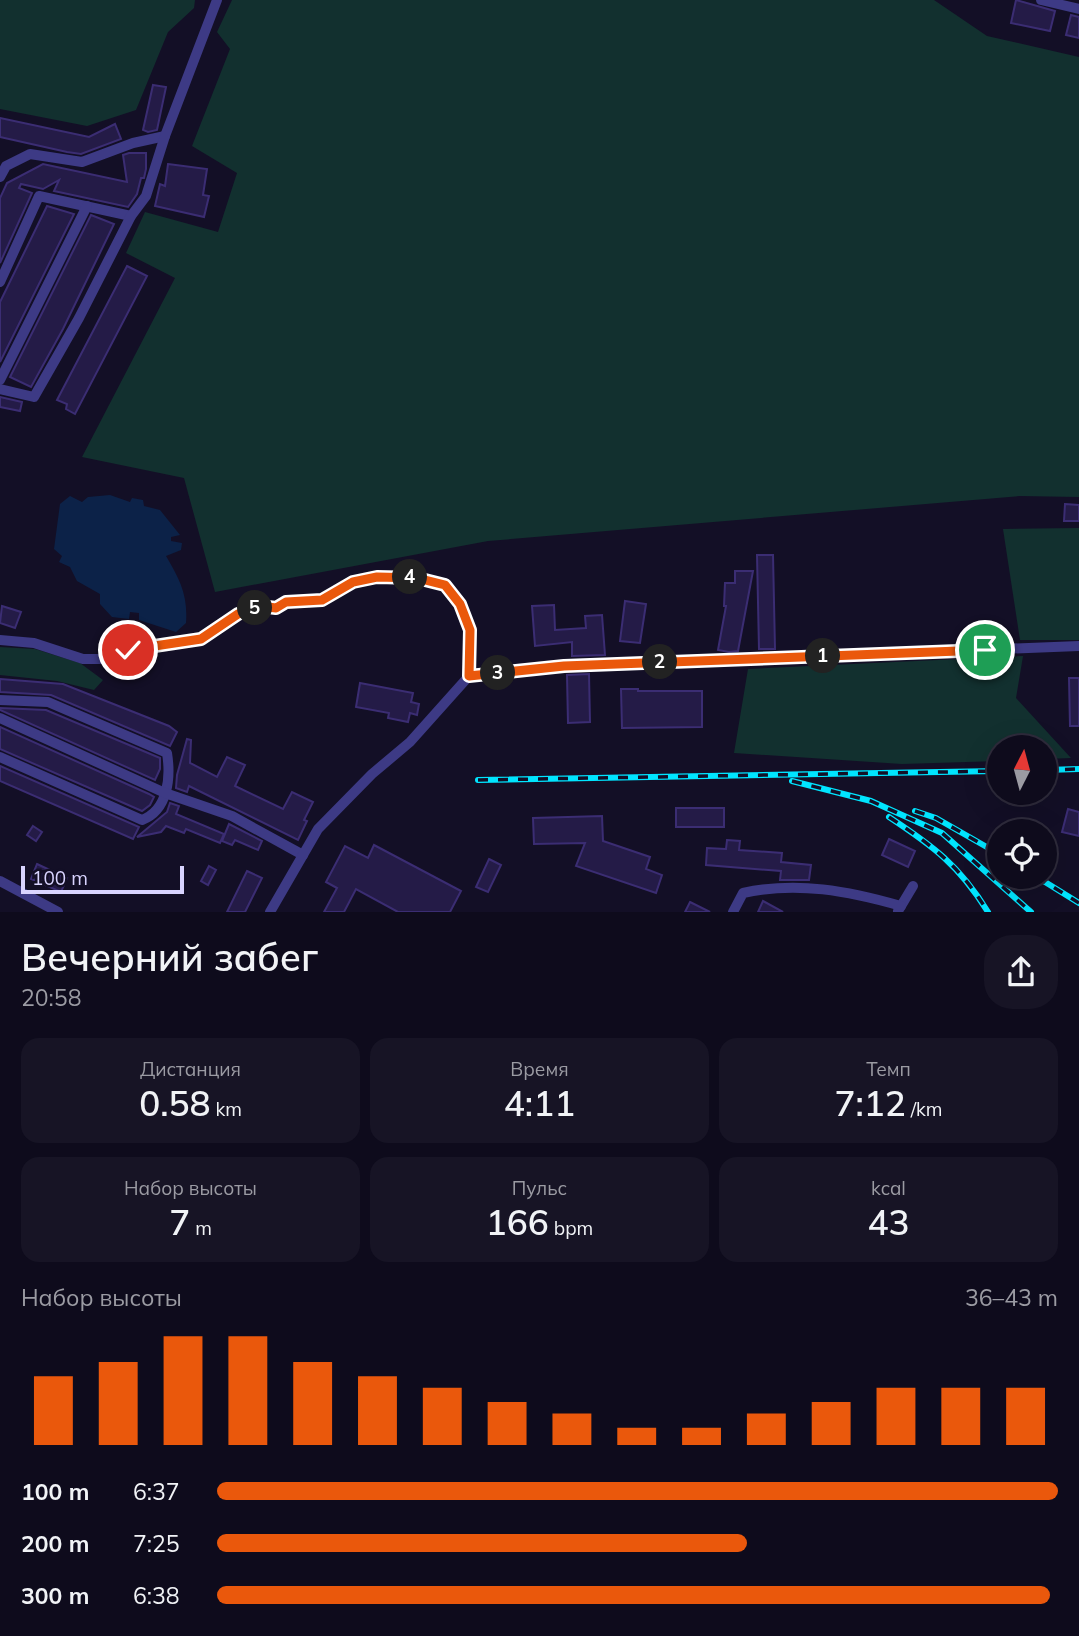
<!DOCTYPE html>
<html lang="ru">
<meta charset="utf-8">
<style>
:root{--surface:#0e0b1c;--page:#171425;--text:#f1f3f6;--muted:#9b9ba3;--line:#2e2b3b;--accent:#ea580c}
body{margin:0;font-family:Mulish,sans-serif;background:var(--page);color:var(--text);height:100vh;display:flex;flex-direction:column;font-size:26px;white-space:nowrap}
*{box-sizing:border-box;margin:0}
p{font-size:23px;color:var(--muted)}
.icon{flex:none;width:38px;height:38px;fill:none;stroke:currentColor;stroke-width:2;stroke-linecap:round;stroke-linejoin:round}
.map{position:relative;height:912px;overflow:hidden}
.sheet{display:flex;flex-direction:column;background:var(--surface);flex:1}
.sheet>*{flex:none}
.needle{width:46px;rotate:6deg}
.fabs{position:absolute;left:987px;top:735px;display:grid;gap:14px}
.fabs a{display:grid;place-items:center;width:70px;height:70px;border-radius:50%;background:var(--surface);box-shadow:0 7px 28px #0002,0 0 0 2px var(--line);font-size:35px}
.scale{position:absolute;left:21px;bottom:18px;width:163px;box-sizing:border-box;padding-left:7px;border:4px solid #d9d4ff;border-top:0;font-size:19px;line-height:24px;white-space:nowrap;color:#d9d4ff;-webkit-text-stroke:5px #130f26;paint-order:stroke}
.pin{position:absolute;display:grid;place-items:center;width:60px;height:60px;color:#fff;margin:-30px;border:4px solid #fff;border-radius:50%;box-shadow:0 2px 7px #0007}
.km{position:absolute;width:35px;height:35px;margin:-18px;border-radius:50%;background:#222;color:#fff;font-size:19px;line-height:35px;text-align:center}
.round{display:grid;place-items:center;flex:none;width:74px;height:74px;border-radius:28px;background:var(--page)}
.summary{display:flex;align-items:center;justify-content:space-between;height:119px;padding:0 21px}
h1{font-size:38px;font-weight:600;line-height:52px}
.stats{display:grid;grid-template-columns:repeat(3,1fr);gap:10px;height:119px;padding:7px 21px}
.stats div{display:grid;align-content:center;border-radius:18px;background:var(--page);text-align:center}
.stats b{font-size:35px;font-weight:600}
.stats small{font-size:19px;font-weight:400}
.stats p{font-size:19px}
.chart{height:196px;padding:14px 21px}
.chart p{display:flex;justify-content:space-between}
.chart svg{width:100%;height:126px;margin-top:7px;stroke:var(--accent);stroke-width:6}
ul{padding:0 21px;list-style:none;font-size:23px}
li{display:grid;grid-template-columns:112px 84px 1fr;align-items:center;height:52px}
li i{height:18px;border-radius:9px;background:var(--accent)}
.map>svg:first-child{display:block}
</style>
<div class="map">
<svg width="1079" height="912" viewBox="0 0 1079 912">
<rect width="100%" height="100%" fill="#130f26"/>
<!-- green -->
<g fill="#12302f">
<path d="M0,0H195L194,8L168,32L136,110L87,126L0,109Z"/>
<path d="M232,0H934L987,36L1079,57V497L1020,496L488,541L215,592L184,478L82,457L175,278L126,253L145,212L218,232L237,173L192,146L230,49L217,32Z"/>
<path d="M1079,528V640H1020L1003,529Z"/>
<path d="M0,647L35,649L80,663L103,680L94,690L57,681L0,675Z"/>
<path d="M1023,656L1016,698L1071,758L1045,759V747H999V761L902,764L734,753L748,669Z"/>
</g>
<!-- water -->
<path fill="#0c2248" d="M110,495L130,502L132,498L143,500L144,506L160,510L180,535L171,537V541L182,543L181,550L166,556C180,580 188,595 186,623L176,632L139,620V613L130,612L129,619L112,617L100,604V594L77,581L70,567L59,562L62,556L54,549L60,504L70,496L82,502L88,497Z"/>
<!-- building -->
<g fill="#241b47" stroke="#3b2d73" stroke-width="2">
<path d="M1016,0L1055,11L1050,31L1011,23Z"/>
<path d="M1071,15L1079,17V38L1066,35Z"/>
<path d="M153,85L166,87L157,130L148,132L143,130Z"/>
<path d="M0,118L89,137L115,124L121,139L81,154L67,152L0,137Z"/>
<path d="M129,153H146V169L144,178H141L137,194L128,207L54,191L59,180L43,189L21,184L19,188L32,193L0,263V198L7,183L43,164L127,182L123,155Z"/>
<path d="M168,164L207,169L203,195L209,196L204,217L155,206L160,184L165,186Z"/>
<path d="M47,206L74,214L0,362V302Z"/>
<path d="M91,215L114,224L63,329L31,387L10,377Z"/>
<path d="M127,266L147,276L75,414L66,409L67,404L57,400Z"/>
<path d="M0,397L22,402L20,411L0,407Z"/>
<path d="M1065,504L1079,505V521H1064Z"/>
<path d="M757,555H773L775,649H759Z"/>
<path d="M735,571H753L738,651L729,652L718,650L726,606H724L725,583H735Z"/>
<path d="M625,601L646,604L640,643L620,641Z"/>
<path d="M554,605L555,630L586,628L585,616L602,615L605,655L572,656V642L535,646L532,606Z"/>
<path d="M2,606L21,612L15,628L0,623Z"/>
<path d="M589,674L590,722L568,723L567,675Z"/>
<path d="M1069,678H1079V726H1070Z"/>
<path d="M0,679L63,684L169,726L177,732L170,746L51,695L0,692Z"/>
<path d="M360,683L413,693L411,702L419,704L417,715L410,713L408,722L388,718L389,713L356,707Z"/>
<path d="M621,689H638V691H702V727L622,728Z"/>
<path d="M0,708L46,710L160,758V769L155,780L0,710Z"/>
<path d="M0,727L149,794L154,797L150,805L142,811L0,749Z"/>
<path d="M187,739L191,740L190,763L217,777L227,757L245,765L235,786L283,809L292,792L313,802L304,820L307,821L298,840L189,786L187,792L176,788L177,775Z"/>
<path d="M0,766L139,827L133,839L0,781Z"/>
<path d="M170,803L179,806L176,814L224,834L220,843L186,829L184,833L166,826L161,832L137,837L167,812Z"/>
<rect x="676" y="808" width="48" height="19"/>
<path d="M1068,809L1079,812V836L1062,832Z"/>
<path d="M602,816L603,841L650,857L646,869L662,875L656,893L576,866L585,843L534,844L533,818Z"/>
<path d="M229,824L262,841L258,850L235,840L232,845L222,841Z"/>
<path d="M33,826L42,832L36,841L27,835Z"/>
<path d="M889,839L915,851L908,867L882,855Z"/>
<path d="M727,840L740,841L739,850L782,853L781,862L811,865L809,880H780L781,871L706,865L707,848L726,849Z"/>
<path d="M374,845L461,891L450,912H398L356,889L344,912H324L337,888L326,882L345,846L368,858Z"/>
<path d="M489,859L501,865L488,892L476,887Z"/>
<path d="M37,864L67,878L61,892L31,879Z"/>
<path d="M209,866L216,870L208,885L201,881Z"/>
<path d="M247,871L262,878L245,912H227Z"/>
<path d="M763,901L783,912H758Z"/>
<path d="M690,902L710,912H685Z"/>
</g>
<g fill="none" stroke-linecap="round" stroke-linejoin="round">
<!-- minor -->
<g stroke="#3d3a85" stroke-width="10">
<path d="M1041,0L1079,9"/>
<path d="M0,177L6,166L30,154L82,162L133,143L165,136"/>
<path d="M0,282L39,196L131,216"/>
<path d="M0,380L87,206"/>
<path d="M0,389L34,397L79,318L131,216L146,196L165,136L217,0"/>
<path d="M0,640L34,643L83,659H100L128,650L201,639L238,614L260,606L276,608L286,602L322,600L353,582L377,577L417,578L445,585L460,604L469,630V676"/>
<path d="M0,700L48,702L167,753C171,778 168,810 142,820L0,757"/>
<path d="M0,718L165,793L232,816L303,855"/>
<path d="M0,881L58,912"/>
<path d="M898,911L913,886"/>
<path d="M270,912L318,829L372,774L410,742L469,676L564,666L1079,646"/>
<path d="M733,912L743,893C797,881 849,891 901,906"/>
</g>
<!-- rail casing -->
<g stroke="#00e5ff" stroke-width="6">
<g id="rail">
<path d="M1045,770L1079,769"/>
<path d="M478,780L999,771"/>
<path d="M792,781L871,801L942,833L1031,912"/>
<path d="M915,811L936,818L999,854"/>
<path d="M889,817C933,846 959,865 988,912"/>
<path d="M1037,877L1079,903"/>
</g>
</g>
<!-- rail -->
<use href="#rail" stroke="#130f26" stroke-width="3.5" stroke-dasharray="10" stroke-linecap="butt"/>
</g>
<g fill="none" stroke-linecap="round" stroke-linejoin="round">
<!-- route casing -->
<g stroke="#fff" stroke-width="14">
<path id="route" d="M128,650L201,639L238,614L260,606L276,608L286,602L322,600L353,582L377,577L417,578L445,585L460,604L470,630L469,676L564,666L985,650"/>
</g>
<!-- route -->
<use href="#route" stroke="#ea580c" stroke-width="9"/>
</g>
</svg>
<div class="fabs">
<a><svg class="needle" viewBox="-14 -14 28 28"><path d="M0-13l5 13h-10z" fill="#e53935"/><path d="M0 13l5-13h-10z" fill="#9b9ba3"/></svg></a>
<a><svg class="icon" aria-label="locate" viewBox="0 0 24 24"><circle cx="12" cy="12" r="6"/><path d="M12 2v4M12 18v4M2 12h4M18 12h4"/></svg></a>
</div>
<div class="scale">100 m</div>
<div class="pin" style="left:985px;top:650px;background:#1e9e55"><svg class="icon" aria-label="arrive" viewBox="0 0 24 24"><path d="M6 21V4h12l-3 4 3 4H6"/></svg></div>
<div class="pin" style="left:128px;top:650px;background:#d93025"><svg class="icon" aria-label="check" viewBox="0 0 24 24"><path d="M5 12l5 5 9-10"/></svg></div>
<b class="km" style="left:823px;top:656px">1</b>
<b class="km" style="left:660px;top:662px">2</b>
<b class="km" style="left:498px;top:673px">3</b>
<b class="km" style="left:410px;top:577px">4</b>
<b class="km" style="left:255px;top:608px">5</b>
</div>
<section class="sheet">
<div class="summary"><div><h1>Вечерний забег</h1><p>20:58</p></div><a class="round"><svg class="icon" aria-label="share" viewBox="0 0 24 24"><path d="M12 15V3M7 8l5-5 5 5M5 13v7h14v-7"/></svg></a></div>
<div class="stats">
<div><p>Дистанция</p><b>0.58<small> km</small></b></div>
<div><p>Время</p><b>4:11</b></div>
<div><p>Темп</p><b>7:12<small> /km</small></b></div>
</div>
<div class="stats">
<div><p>Набор высоты</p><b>7<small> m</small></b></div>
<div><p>Пульс</p><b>166<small> bpm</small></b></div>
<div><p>kcal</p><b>43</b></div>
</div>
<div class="chart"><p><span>Набор высоты</span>36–43 m</p>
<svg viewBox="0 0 160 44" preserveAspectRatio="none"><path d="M5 44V20M15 44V15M25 44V6M35 44V6M45 44V15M55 44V20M65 44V24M75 44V29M85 44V33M95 44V38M105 44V38M115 44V33M125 44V29M135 44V24M145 44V24M155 44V24"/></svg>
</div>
<ul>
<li><b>100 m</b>6:37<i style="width:100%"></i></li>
<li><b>200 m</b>7:25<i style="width:63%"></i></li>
<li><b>300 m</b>6:38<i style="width:99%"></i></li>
</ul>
</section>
